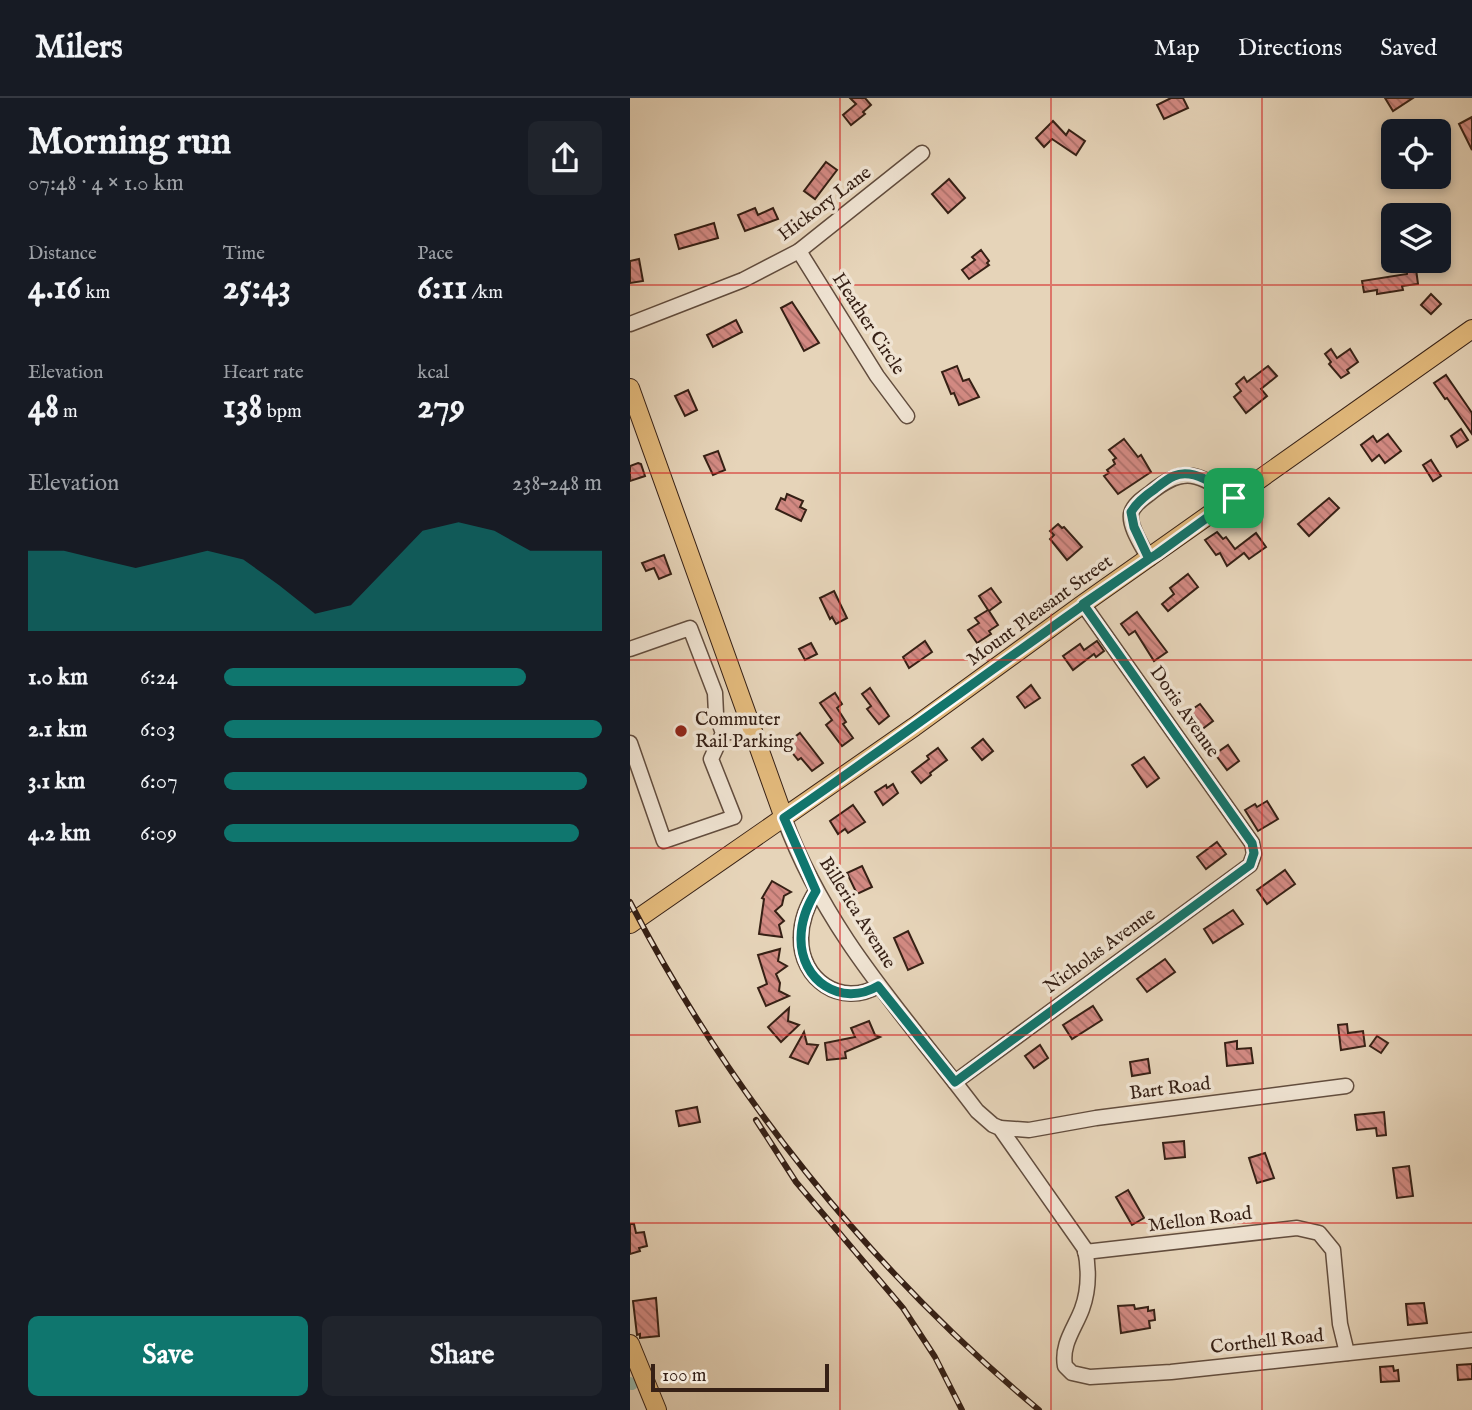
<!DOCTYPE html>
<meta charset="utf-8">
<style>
:root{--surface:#171b24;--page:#20242c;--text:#f1f3f6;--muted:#9ea1a6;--line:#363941;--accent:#0f766e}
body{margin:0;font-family:"IM FELL English",serif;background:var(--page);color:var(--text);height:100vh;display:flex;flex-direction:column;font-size:26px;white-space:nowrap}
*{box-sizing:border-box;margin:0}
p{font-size:23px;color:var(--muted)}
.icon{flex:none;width:38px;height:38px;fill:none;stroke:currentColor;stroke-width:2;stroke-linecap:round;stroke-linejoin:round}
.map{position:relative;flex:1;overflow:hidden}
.panel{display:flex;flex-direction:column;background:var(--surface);width:630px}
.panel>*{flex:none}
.tools{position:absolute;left:751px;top:21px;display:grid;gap:14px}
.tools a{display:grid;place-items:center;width:70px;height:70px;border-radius:10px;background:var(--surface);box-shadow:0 4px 10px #0003;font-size:35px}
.scale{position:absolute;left:21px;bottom:18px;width:178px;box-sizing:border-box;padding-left:7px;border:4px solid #362015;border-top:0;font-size:19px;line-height:24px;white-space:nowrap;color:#362015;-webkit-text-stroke:5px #efe3d2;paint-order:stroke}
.pin{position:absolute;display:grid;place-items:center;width:60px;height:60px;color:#fff;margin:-30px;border-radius:14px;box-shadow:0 4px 10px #0006}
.round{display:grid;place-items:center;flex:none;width:74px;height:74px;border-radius:10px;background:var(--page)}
.overview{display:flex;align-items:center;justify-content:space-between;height:119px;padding:0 28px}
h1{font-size:38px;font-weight:700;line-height:52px}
.stats{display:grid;grid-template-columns:repeat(3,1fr);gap:10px;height:119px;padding:7px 28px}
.stats div{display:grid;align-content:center}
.stats b{font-size:35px;font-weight:700}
.stats small{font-size:19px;font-weight:400}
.stats p{font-size:19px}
.chart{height:196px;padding:14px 28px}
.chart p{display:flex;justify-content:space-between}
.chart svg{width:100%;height:126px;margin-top:7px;fill:var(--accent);opacity:.7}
.primary-button{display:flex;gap:14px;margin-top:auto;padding:14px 28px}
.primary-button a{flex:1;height:80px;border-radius:10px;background:var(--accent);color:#fff;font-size:28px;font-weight:700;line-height:80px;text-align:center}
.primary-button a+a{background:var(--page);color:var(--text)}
ul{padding:0 28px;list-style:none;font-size:23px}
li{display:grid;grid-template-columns:112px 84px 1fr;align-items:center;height:52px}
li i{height:18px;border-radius:9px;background:var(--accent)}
header{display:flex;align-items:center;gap:42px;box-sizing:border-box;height:98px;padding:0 35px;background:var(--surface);border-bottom:2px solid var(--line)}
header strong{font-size:33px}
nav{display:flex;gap:38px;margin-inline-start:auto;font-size:24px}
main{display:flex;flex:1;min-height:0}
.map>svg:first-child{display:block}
</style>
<header>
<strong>Milers</strong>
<nav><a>Map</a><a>Directions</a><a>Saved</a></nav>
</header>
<main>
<section class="panel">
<div class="overview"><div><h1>Morning run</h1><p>07:48 · 4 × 1.0 km</p></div><a class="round"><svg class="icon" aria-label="share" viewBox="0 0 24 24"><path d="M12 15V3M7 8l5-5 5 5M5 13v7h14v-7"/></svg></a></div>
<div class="stats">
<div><p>Distance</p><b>4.16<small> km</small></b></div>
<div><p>Time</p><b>25:43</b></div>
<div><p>Pace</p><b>6:11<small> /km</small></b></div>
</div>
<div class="stats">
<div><p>Elevation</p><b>48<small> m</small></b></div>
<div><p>Heart rate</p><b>138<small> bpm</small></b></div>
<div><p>kcal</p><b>279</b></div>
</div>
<div class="chart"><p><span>Elevation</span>238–248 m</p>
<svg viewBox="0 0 160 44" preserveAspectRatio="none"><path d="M0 44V16L10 16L20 19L30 22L40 19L50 16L60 19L70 28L80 38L90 35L100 22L110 9L120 6L130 9L140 16L150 16L160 16V44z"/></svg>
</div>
<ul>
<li><b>1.0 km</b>6:24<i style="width:80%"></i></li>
<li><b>2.1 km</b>6:03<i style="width:100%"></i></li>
<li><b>3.1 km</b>6:07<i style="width:96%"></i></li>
<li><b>4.2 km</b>6:09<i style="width:94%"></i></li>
</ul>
<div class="primary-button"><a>Save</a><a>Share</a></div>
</section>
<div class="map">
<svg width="842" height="1312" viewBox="0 0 842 1312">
<defs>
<pattern id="building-back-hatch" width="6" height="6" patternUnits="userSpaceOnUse" patternTransform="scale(1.75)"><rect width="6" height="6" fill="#d38a83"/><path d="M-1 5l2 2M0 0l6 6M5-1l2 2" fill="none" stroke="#ac706a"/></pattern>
</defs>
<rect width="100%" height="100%" fill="#e6d4b9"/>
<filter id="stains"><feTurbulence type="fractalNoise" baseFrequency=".00286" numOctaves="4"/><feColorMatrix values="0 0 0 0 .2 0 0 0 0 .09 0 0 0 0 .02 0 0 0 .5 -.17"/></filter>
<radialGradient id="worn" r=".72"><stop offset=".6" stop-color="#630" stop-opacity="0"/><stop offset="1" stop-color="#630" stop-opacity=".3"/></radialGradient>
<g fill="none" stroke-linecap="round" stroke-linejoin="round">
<!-- canal -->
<path stroke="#96b8ac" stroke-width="12" d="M0,1285L2,1286"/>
</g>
<!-- building -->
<g fill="url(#building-back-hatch)" stroke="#362015" stroke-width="2">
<path d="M220,0H235L241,7L233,14L235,16L221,27L213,17L226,6Z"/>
<path d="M541,0H553L558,10L534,21L527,7Z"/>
<path d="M755,0H783L763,13Z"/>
<path d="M842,19V52L829,26Z"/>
<path d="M423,23L436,37L439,32L455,43L446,57L422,41L414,49L406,40Z"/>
<path d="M196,64L207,72L185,101L174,93Z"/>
<path d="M319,81L335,100L318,115L302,96Z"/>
<path d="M125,110L128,117L143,110L148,121L115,133L108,117Z"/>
<path d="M84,125L88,140L49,151L45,137Z"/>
<path d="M351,152L359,163L357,165L359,167L339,181L332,172L345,162L342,159Z"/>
<path d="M9,161L13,183L0,185V163Z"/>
<path d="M786,171L788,186L772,188L773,192L747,196V192L734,194L732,183L777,176V172Z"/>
<path d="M801,196L811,206L801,216L791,207Z"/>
<path d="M162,204L189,245L174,253L151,210Z"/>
<path d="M106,222L112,234L83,249L77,237Z"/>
<path d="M701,251L707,260L720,251L728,264L717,272L719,275L711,280L699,266L701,264L695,256Z"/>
<path d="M327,268L333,283L339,281L349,299L329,307L324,295L321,296L312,274Z"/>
<path d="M638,268L647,278L631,291L637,298L616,315L604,299L611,293L606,286L614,279L617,284Z"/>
<path d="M816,277L842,315V336L817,300L815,301L804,285Z"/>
<path d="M58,292L67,312L55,318L45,298Z"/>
<path d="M831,331L838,342L827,349L821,338Z"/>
<path d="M758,336L771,353L755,365L749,357L742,363L731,347L743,338L747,344Z"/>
<path d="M494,341L508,359L511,357L521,374L488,396L474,378L479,375L477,372L485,366L483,362L486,360L479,352Z"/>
<path d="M88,353L95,372L83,377L74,358Z"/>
<path d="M801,362L811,378L803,383L793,367Z"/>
<path d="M8,365L11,366L15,378L0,383V368Z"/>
<path d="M157,396L173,403L170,409L176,412L171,423L146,411L151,400L155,402Z"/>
<path d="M699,400L709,410L679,438L668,426Z"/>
<path d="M428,426L432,430L434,429L452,449L437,462L420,441L424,437L420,433Z"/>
<path d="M587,434L593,441L596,439L605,451L626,435L636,449L619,461L614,455L597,468L590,455L586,457L575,442Z"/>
<path d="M34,457L41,476L29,481L24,470L16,473L12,465Z"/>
<path d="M558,476L568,489L538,513L532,506L544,496L540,490Z"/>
<path d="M361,490L371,504L359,513L368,527L359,533L361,536L347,545L338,532L349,525L345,520L358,512L349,498Z"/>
<path d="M204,493L217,520L206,526L202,519L200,521L190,500Z"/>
<path d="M507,514L537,554L524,563L505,533L499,537L491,526Z"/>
<path d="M295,543L302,554L279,570L273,559Z"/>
<path d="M467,543L474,553L466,559L464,556L443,572L433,558L450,546L454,552Z"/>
<path d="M181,545L187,556L175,562L169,551Z"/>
<path d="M401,587L410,600L395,610L387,599Z"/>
<path d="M240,590L259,618L249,626L237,611L241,608L232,596Z"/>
<path d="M205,595L212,606L207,610L216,624L213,626L223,640L212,648L196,627L202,622L190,605Z"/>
<path d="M570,606L583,623L571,632L558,614Z"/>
<path d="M170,635L193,665L182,673L171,660L168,662L160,652L163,650L158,644Z"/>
<path d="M353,641L363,653L352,662L342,650Z"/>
<path d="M598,647L609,663L597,672L585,656Z"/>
<path d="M308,650L317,662L300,675L301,677L291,685L282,674L299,661L297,658Z"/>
<path d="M514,659L529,680L517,689L502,667Z"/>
<path d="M263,686L268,695L253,707L245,694L256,687L257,690Z"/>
<path d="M637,703L648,721L628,733L615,712L625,706L627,709Z"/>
<path d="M223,707L235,724L218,735L215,731L208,736L200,723Z"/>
<path d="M587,744L596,756L576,771L567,759Z"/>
<path d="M232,768L242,789L227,796L217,775Z"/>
<path d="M655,772L665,786L637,806L627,792Z"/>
<path d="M142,783L161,794L154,798L152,807L145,813L154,823L149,827L152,839L129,836L134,801L132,800Z"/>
<path d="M603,812L613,826L583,845L574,831Z"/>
<path d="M278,833L293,865L278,872L264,840Z"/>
<path d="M150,851L148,863L157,868L146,876L150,885L149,893L159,898L136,908L128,890L137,886L128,857Z"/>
<path d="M535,861L545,874L517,894L507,881Z"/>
<path d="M463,908L472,922L442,941L433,927Z"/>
<path d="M159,910L158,923L169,927L151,944L138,929Z"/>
<path d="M239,923L245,937L250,939L215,954L216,960L197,962L195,945L225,939L221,930Z"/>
<path d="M717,926L718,935L733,933L735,948L711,952L708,927Z"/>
<path d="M174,934L177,946L188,947L178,966L160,959Z"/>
<path d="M747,938L758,945L751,955L740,948Z"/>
<path d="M607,943V951L621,950L623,965L597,968L595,945Z"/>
<path d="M410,947L418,960L404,970L395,958Z"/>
<path d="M518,961L520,975L502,978L500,964Z"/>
<path d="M67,1009L70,1024L49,1028L46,1013Z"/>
<path d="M754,1014L756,1037L747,1038L746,1030L727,1032L725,1017Z"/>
<path d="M554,1043L555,1059L535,1061L533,1045Z"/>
<path d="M635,1055L644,1080L627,1085L619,1060Z"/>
<path d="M779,1068L783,1098L767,1100L763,1070Z"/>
<path d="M498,1092L514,1120L502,1127L486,1099Z"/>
<path d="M0,1126H4L6,1135L14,1134L17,1148L9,1150L10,1153L0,1156Z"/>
<path d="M26,1200L29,1238L10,1240V1236L7,1237L3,1203Z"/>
<path d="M794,1205L797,1225L778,1227L776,1206Z"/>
<path d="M504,1207L505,1211L518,1209V1213L524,1212L525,1222L519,1223L520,1230L491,1235L488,1208Z"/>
<path d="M842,1266V1281L828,1282L827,1267Z"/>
<path d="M763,1268L764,1273L768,1272L769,1283L751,1284L750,1269Z"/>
</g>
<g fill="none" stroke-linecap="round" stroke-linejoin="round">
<!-- minor casing -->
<g stroke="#624d3e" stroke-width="17">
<g id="minor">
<path d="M169,153L247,278L277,318"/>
<path d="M0,226L113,182L169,153L292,55"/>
<path d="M519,461C513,449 499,429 501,416C503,407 512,401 519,396C555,366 569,376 604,400"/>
<path d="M0,551L60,530L85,595L86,616L93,635L81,661L104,719L34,743L0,645"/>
<path d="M93,635L123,631"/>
<path d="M154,720C197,837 274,916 347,1013L363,1027L370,1030L455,1151C459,1171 459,1192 452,1211C445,1230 431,1246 435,1268L442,1275L460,1279L541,1274L842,1242"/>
<path d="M186,793C177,808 171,822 171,840C170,881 211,910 248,888"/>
<path d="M325,984L620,767L624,756L622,745L453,506"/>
<path d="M370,1030L399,1032L466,1020L716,988"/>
<path d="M455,1154L667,1130L689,1135L703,1152L710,1226L717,1255"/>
</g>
</g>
<!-- major casing -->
<g stroke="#362015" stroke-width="20">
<g id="major">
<path d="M0,290L154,720"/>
<path d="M0,826L284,629L453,506L842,231"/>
<path d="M0,1246L27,1312"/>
</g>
</g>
<!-- minor -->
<use href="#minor" stroke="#efe3d2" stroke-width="14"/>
<!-- major -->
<use href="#major" stroke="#e3ba7c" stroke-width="18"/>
<!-- rail casing -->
<g stroke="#362015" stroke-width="6">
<g id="rail">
<path d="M0,804C100,997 242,1173 409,1312"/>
<path d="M126,1022L166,1084L273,1210L305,1259L332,1312"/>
</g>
</g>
<!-- rail -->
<use href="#rail" stroke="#efe3d2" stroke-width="3.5" stroke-dasharray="10" stroke-linecap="butt"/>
</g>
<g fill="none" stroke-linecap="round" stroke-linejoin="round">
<!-- route casing -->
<g stroke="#fff" stroke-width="14">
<path id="route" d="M604,400L527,456L519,461C396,546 277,635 154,720L186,793C177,808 171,822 171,840C170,882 211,910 248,888L325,984L620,767L624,755L622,745L453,506L519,461L504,429L501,414C507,404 516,397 525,391C530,387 537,381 544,378C564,369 589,389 604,400"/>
</g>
<!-- route -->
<use href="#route" stroke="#0f766e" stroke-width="9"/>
</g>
<!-- grid -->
<path fill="none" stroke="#d62828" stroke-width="2" stroke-opacity="0.55" d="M210,0V1312M421,0V1312M632,0V1312M0,187H842M0,375H842M0,562H842M0,750H842M0,937H842M0,1125H842"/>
<!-- markers -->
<circle fill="#8f2418" stroke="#efe3d2" stroke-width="2.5" cx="51" cy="633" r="7"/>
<g text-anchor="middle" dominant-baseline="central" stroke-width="7" stroke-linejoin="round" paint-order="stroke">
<!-- street labels -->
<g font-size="19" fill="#362015" stroke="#efe3d2">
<text transform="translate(195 106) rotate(-37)">Hickory Lane</text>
<text transform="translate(238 226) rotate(57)">Heather Circle</text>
<text transform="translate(410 513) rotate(-36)">Mount Pleasant Street</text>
<text transform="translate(554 614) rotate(55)">Doris Avenue</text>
<text transform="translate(227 815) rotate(58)">Billerica Avenue</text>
<text transform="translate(470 853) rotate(-36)">Nicholas Avenue</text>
<text transform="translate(540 991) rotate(-7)">Bart Road</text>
<text transform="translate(570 1122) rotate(-7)">Mellon Road</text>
<text transform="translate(637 1244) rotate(-6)">Corthell Road</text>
</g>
<!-- poi labels -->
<g font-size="19" fill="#362015" stroke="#efe3d2" text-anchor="start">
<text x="65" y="622">Commuter<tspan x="65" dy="22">Rail Parking</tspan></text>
</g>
</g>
<rect width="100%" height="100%" filter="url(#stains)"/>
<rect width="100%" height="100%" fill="url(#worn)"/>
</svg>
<div class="tools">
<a><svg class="icon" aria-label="locate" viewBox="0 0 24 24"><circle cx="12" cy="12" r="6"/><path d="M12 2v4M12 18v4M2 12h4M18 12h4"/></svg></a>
<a><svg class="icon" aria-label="layers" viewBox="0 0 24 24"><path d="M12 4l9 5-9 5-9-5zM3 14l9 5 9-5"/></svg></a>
</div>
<div class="scale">100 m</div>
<div class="pin" style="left:604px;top:400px;background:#1e9e55"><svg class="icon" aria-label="arrive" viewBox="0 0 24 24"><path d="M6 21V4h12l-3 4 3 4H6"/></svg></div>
</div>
</main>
